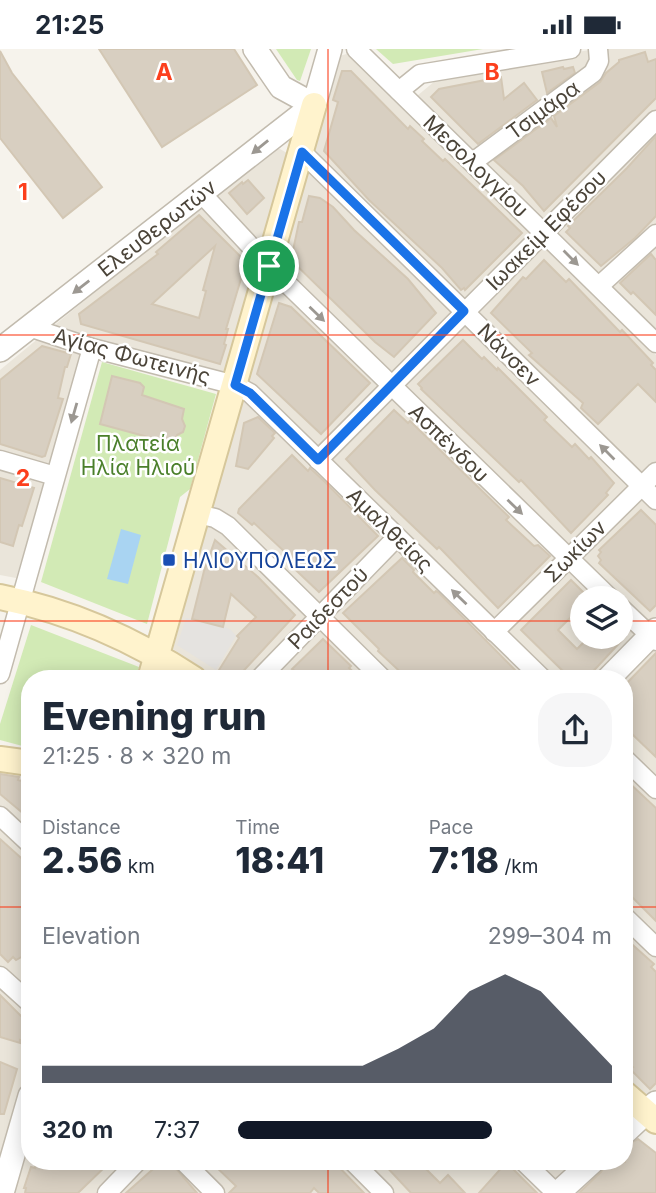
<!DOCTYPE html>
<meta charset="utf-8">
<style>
:root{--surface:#fff;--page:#f6f6f7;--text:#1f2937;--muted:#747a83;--accent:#111827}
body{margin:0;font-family:Inter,sans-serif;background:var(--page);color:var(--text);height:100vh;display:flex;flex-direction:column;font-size:26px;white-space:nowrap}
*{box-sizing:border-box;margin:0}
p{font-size:23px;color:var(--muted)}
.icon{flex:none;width:38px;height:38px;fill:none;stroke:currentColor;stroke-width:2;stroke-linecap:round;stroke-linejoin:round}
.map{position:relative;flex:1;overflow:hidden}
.sheet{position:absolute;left:21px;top:621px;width:612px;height:500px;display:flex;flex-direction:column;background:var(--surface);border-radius:28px;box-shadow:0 4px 18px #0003}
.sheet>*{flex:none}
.controls{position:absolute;left:570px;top:537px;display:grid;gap:14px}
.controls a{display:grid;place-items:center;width:63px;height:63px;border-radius:50%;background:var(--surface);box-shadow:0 4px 18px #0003;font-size:35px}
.pin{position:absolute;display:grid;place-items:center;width:60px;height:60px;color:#fff;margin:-30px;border:4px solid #fff;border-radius:50%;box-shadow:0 2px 7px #0007}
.round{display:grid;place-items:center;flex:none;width:74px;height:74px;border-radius:28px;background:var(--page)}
.summary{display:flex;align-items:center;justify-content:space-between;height:119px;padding:0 21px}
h1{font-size:38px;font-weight:800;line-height:52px}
.stats{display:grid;grid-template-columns:repeat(3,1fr);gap:10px;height:119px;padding:7px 21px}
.stats div{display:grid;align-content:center}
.stats b{font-size:35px;font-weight:800}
.stats small{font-size:19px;font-weight:400}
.stats p{font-size:19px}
.chart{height:196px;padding:14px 21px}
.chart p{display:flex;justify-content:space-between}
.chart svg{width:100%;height:126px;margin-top:7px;fill:var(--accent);opacity:.7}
ul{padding:0 21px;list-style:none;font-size:23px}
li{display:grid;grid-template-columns:112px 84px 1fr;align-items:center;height:52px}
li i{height:18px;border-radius:9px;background:var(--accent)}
.status{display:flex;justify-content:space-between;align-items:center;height:49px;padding:0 35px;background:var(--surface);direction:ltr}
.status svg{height:19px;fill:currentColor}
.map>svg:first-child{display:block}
</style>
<div class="status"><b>21:25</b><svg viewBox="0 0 49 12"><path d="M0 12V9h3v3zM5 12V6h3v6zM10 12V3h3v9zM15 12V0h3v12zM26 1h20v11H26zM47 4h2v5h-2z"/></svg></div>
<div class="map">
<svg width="656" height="1144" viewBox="0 0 656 1144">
<rect width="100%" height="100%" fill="#f6f3ec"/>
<!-- residential -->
<g fill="#eae5da" fill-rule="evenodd">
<path d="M595,0H656V280L417,47L441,27Z"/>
<path d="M350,4L656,306V571L598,630H219L173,600L336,8ZM583,550H621V588H583Z"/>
<path d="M271,98L280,100L287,104L225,324L89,289L16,529L0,526V321Z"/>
<path d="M656,590V1046L648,1053L625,1030V630H617Z"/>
<path d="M0,716L30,724V1014L0,1117Z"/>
<path d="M30,1084V1113H579L546,1144H13Z"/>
</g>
<!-- green -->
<g fill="#d2eab5">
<path d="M276,0H311L300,32L297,31Z"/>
<path d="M376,0H483L393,15Z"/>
<path d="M102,313L216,345L190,440L180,448L147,575L41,533Z"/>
<path d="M31,576L139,618L136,630H30V699L0,691V675Z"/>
</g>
<!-- parking -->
<path fill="#e5e3e0" d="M186,569L223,577L231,581L236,587L216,621L177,596Z"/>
<!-- water -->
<path fill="#a9d4f2" d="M121,480L141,486L128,535L107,530Z"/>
<!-- building -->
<g fill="#d8cfc1" stroke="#d3c7b4" stroke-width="2" fill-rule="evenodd">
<path d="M99,0H234L257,36L162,98Z"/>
<path d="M0,2L12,24L102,138L63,169L0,89Z"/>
<path d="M645,3L648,13L656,10V49L544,162L523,137L494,111L551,69L557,78L554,67L600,33L606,24L619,13V11Z"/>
<path d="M563,18L564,20L573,18L575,24L547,44L542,23Z"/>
<path d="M342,22H351L408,80L410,77L424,90L422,92L443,112L445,110L522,184L465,241L464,239L461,241L442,219L369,151L324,102L338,53L333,51Z"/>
<path d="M501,28L504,50L524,34L537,51L478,95L431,48L439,40Z"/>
<path d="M656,87V167L635,189L601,217L566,183L570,179L568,177L627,119Z"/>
<path d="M248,131L264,149L247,165L229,144L242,133L243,135Z"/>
<path d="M309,147L320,149L333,158L354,181L408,230L436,264L394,308L375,293L291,211L299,173H302Z"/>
<path d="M199,166L246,213L226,280H228L224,295L226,296L220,315L81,275L79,265L158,205L156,203ZM215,197L203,241L206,242L199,269L152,255Z"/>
<path d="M651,205L656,211V266L633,243L631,245L620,234Z"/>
<path d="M544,211L566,233L569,230L620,283L622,281L653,314L651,316L656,321V353L638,335L598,375L581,359L583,354L529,306L532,304L491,264L523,228L526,230Z"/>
<path d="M279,254L291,258L370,334L321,385L257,325Z"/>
<path d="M463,291L482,310L484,308L497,321L498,319L547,368L544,371L572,398L575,395L589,410L591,408L614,434L606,444L608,446L571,484L521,431L519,433L421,340L422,339L418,335Z"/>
<path d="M42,297L71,305L67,318H65L58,349L63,350L45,407L42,408L0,395V331Z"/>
<path d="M112,327L140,334L144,338L142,346L184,360L182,370L185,377L183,383L177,386L174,395L100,375Z"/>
<path d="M394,361L408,374L410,372L509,468L506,471L534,497L538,496L550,507L498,559L439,498L437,500L375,441L346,410Z"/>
<path d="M258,368L275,384L272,387L274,389L248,420L236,417L244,374Z"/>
<path d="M292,406L308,422L310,419L325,433L378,487L319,543L282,508L286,504L254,474L252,476L238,464L239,460Z"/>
<path d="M0,429L34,439L22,477L19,476L13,497L0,493Z"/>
<path d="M641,461L656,476V556L650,562L599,514L601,511L598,507L601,503L599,501Z"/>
<path d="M215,491L258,528L295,566L236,630L219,621L239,589L237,587L256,568L231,545L223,578L192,570L204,522Z"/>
<path d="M402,509L414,521L413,523L434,544L436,542L439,544L524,630H408L378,602L379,600L343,564Z"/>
<path d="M571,531L588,548L583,550V553L577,559L579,560L558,581L577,600L589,588H625L586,630H571L521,581Z"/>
<path d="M323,590L351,617L349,619L361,630H287L295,622L292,620Z"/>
<path d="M656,604V708L632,685L625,693V636Z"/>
<path d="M0,725L19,728L18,731L30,734V770L0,745Z"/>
<path d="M625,730L656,759V872L625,841Z"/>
<path d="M0,790L30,817V903L16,911L13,908L8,913L0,905Z"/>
<path d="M625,889L654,915L651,918L656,923V1034L650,1040L630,1020L633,1018L625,1010Z"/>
<path d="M0,946L29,975L23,992L20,991V994L0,988Z"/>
<path d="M0,1013L17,1020L4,1065H0Z"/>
<path d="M638,1090L656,1104V1144H579L601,1123L606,1113H625V1097Z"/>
<path d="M36,1113H110L78,1144H25L26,1139H24L31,1118L35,1119Z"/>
<path d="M161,1113L170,1119L173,1116L197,1144H126Z"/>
<path d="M211,1113H259L262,1116L265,1113H334L364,1144H319L314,1139L310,1144H229L236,1137Z"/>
<path d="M382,1113H419L440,1134L448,1126L465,1144H411Z"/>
<path d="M504,1116L508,1119L510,1117L537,1144H479Z"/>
</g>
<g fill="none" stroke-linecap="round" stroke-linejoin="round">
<!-- minor casing -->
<g stroke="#c2bbae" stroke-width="21">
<g id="minor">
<path d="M356,0L656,294"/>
<path d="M399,42L420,25L571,0"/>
<path d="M302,103L656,451"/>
<path d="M473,113L593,24L599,12L598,0"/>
<path d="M202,145L269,217L611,550"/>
<path d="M599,237L656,185"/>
<path d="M29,278L92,299L235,336L250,344L543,630"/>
<path d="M0,411L55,427"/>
<path d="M318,411L656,71"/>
<path d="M197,465L215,469L228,477L383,630"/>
<path d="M621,559L656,592"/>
<path d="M494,583L656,423"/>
<path d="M0,625L92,299"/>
<path d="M259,630L397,488"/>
<path d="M625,710L656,740"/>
<path d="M0,767L30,795"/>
<path d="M625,868L656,898"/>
<path d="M0,927L30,954"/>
<path d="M184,1113L215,1144"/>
<path d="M353,1113L384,1144"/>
<path d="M524,1113L556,1144"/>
<path d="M107,1144L137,1113"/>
</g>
</g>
<!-- tertiary casing -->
<g stroke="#c2bbae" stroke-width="26">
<g id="tertiary">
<path d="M255,0L281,38L314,56"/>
<path d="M314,56L330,0"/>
<path d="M0,301L314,56"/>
<path d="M608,630L656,581"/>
<path d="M625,1083L656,1054"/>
<path d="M2,1144L30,1047"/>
<path d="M558,1144L592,1113"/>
</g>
</g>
<!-- secondary casing -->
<g stroke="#d6c79b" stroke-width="28">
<g id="secondary">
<path d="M0,548C70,562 135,591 194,630"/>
<path d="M150,630L314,56"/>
<path d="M0,710L30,714"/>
<path d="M625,1045L656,1072"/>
</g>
</g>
<!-- minor -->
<use href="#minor" stroke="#fff" stroke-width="18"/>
<!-- tertiary -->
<use href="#tertiary" stroke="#fff" stroke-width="23"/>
<!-- secondary -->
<use href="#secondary" stroke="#fff3cd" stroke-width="24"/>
</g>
<!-- one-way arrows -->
<defs><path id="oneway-solid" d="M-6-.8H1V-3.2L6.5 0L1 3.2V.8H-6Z" transform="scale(1.75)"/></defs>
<g fill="#9c9892">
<use href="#oneway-solid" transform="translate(260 98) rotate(141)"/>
<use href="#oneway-solid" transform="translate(571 209) rotate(45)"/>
<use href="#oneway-solid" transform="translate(81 238) rotate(142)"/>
<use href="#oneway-solid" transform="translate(317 265) rotate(44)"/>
<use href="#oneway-solid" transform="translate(74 364) rotate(106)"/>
<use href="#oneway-solid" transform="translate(607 403) rotate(-135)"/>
<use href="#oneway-solid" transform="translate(515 458) rotate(44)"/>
<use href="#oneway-solid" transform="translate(459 548) rotate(-136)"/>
</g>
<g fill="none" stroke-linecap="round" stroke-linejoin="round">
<!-- route casing -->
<g stroke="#fff" stroke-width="14">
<path id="route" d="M302,103L464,262L318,411L250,344L235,336Z"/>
</g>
<!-- route -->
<use href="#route" stroke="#1a73e8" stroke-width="9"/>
</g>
<!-- grid -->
<path fill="none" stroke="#fc3f1d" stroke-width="2" stroke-opacity="0.55" d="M328,0V630M0,286H656M0,572H583M621,572H656M0,858H30M625,858H656M328,1113V1144"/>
<!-- markers -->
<rect fill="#1a4fb4" stroke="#fff" stroke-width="2.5" x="162" y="504" width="14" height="14" rx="3.5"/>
<g text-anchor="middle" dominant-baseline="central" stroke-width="5" stroke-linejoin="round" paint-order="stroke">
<!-- street labels -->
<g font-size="21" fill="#4b4439" stroke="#fff">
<text transform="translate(543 61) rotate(-36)">Τσιμάρα</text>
<text transform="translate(476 117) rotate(44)">Μεσολογγίου</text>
<text transform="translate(157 179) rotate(-38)">Ελευθερωτών</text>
<text transform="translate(546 181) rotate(-45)">Ιωακείμ Εφέσου</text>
<text transform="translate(509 306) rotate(45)">Νάνσεν</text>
<text transform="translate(132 307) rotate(15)">Αγίας Φωτεινής</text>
<text transform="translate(449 394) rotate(44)">Ασπένδου</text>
<text transform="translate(390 481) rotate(44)">Αμαλθείας</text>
<text transform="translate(575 502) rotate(-45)">Σωκίων</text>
<text transform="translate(328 559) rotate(-46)">Ραιδεστού</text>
</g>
<!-- park labels -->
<g font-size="21" fill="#4a7f2a" stroke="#fff">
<text x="138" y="394">Πλατεία<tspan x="138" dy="24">Ηλία Ηλιού</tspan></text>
</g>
<!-- transit labels -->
<g font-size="21" fill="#164399" stroke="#fff" text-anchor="start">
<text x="183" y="511">ΗΛΙΟΥΠΟΛΕΩΣ</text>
</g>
</g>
<g font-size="23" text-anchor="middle" font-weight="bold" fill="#fc3f1d" stroke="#fff" stroke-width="5" stroke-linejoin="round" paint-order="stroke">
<text x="164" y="31">A</text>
<text x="492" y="31">B</text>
<text x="23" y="151">1</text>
<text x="23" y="437">2</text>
</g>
</svg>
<div class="controls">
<a><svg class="icon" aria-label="layers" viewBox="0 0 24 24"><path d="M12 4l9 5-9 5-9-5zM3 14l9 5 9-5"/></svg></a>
</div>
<div class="pin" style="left:269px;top:217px;background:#1e9e55"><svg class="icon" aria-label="arrive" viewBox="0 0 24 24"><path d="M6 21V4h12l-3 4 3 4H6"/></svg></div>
<section class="sheet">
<div class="summary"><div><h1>Evening run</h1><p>21:25 · 8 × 320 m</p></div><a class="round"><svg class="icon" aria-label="share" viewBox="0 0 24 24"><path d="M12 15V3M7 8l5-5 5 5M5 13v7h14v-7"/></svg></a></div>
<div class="stats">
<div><p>Distance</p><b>2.56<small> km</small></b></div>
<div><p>Time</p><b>18:41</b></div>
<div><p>Pace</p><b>7:18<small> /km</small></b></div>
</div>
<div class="chart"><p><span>Elevation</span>299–304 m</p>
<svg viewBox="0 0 160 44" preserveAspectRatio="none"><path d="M0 44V38L10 38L20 38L30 38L40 38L50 38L60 38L70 38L80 38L90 38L100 32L110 25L120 12L130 6L140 12L150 25L160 38V44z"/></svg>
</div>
<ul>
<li><b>320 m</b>7:37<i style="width:68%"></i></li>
</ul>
</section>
</div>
